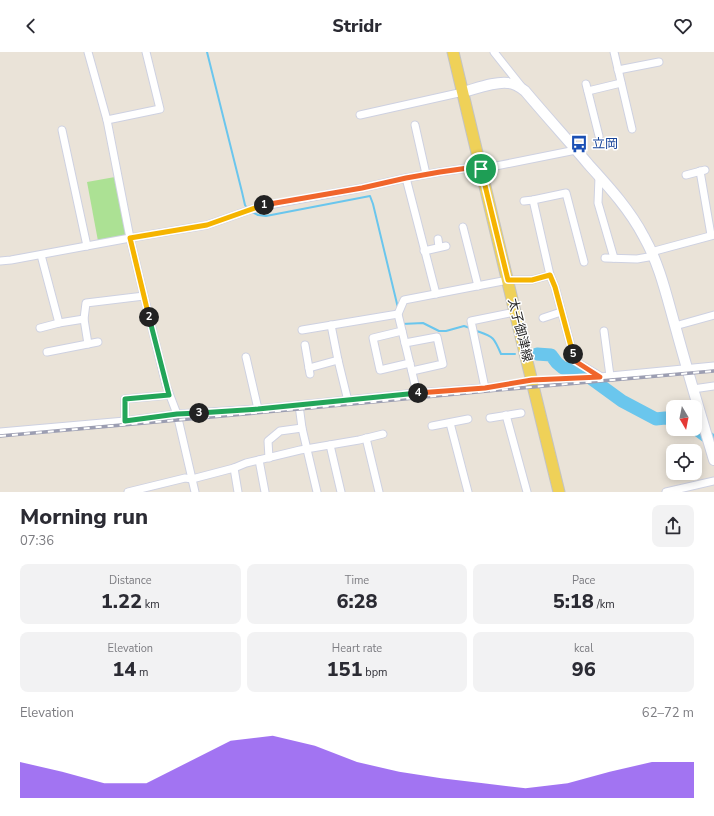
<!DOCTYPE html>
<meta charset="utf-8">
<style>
:root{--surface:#fff;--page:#f2f2f3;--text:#2b2b33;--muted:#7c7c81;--accent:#7c3aed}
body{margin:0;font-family:"Nunito Sans","Noto Sans JP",sans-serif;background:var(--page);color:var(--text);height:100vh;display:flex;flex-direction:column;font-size:15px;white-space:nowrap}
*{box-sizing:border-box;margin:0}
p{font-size:13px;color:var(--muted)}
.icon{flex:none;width:22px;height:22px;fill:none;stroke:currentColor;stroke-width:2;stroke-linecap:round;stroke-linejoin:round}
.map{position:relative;height:440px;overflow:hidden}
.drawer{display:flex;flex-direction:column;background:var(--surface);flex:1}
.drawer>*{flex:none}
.needle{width:26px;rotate:170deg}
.tools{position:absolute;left:666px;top:348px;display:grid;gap:8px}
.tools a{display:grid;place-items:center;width:36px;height:36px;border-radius:8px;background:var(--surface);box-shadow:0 2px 10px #0003;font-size:20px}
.pin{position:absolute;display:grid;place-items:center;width:34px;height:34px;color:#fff;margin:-17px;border:2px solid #fff;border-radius:50%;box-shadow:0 1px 4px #0007}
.km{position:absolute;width:20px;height:20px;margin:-10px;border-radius:50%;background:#222;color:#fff;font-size:11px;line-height:20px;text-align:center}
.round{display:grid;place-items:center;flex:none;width:42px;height:42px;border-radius:8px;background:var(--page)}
.summary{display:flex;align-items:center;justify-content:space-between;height:68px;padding:0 20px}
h1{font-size:22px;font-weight:800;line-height:30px}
.stats{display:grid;grid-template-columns:repeat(3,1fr);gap:6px;height:68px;padding:4px 20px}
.stats div{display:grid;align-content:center;border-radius:8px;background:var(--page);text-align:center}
.stats b{font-size:20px;font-weight:800}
.stats small{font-size:11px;font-weight:400}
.stats p{font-size:11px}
.chart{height:112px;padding:8px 20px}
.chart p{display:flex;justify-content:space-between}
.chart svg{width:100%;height:72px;margin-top:4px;fill:var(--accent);opacity:.7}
header{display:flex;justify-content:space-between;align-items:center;height:52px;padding:0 20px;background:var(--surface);font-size:18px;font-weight:800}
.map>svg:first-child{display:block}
</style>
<header><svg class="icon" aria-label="back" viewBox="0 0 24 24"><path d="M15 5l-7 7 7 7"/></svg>Stridr<svg class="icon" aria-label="heart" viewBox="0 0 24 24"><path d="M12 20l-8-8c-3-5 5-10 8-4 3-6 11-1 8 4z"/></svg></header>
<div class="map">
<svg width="714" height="440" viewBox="0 0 714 440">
<rect width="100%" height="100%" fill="#eae3d8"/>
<!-- green -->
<path fill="#ace194" d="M115,125L127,183L98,189L87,130Z"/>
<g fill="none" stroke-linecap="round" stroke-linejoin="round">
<!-- stream -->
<g stroke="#6ac6ed" stroke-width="2">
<path d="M207,0L242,140L245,153L247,156"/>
<path d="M252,160L258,163L266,164L370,144L373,152L398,256"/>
<path d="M402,272L423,271L439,279H446L464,274L470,276"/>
<path d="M474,278C493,285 493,283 501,302H515"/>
</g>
<!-- river -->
<g stroke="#6ac6ed" stroke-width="13">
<path d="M537,302L551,303L557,311L563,316L578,317L622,349L656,367L665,366L673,367"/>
<path d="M695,376L714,390"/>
</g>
<!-- street casing -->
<g stroke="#ced1e1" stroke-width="9">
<g id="street">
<path d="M88,0L107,68L130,186L144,244L166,333L177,362L195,440"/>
<path d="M494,0L521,34"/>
<path d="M614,0L632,77"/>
<path d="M618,18L659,10"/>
<path d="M586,32L599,84"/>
<path d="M588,39L621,31"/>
<path d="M360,63L463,40"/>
<path d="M107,68L160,57L146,0"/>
<path d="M415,73L426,122"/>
<path d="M62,78L87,194"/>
<path d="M700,119L711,183"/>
<path d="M686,123L705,118"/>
<path d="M599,125L598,151L614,206"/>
<path d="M406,126L436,242"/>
<path d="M533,148L550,223L555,235L575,309L600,324"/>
<path d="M524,149L533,148L566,141L584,210"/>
<path d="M463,175L478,234"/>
<path d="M438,187L439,195"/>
<path d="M424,199L446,194"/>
<path d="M651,200L714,183"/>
<path d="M41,203L59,271"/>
<path d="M605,206L637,207L654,204"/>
<path d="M0,209L11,208L130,186L207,173L258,155L362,136L406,126L440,120L468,116L481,117L576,98"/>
<path d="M543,266L561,260"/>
<path d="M331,273L338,308L348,349"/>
<path d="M675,274L714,263"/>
<path d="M40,276L59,271L84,267"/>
<path d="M302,278L398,262"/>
<path d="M402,279L373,286L380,318L410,311"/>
<path d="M604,279L610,324"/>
<path d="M405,291L437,285L443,312L412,319"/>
<path d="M88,292L84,267L86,251L144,244"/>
<path d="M305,293L310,322"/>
<path d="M47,300L98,290"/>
<path d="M246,305L258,357"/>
<path d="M309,316L338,308"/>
<path d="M485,336L471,269L515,260"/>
<path d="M693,337L714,334"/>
<path d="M417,341L398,262L404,248L508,228H532L550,223"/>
<path d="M299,353L302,376L317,440"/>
<path d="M506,363L527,440"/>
<path d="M490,366L521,361"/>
<path d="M125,369V347L169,343"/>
<path d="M450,371L468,440"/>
<path d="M432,374L468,367"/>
<path d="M0,380L125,369L177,362L258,357L417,341L485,336L532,329L600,325L714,314"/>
<path d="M366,386L379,440"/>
<path d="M330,393L341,440"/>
<path d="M269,406L268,389L280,379L302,376"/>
<path d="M259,408L265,440"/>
<path d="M234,416L238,440"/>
<path d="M128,440L185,426L192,427L234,416L246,411L300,398L359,388L383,382"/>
<path d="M666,440L714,429"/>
</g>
</g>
<!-- secondary casing -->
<g stroke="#ced1e1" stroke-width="12">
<path id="secondary" d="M463,40C475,37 496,29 508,31C514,31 520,35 525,39C546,64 568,88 589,113C609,135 630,158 644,185C660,213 667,246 676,277C688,321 701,364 714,408"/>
</g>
<!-- primary casing -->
<g stroke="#c3c3c3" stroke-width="13">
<path id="primary" d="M453,0L515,260L559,440"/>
</g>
<!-- street -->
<use href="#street" stroke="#fff" stroke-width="7"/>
<!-- secondary -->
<use href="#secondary" stroke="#fff" stroke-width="10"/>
<!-- primary -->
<use href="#primary" stroke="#efd158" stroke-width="11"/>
<!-- rail casing -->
<g stroke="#9c9eb2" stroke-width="3.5">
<path id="rail" d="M0,384L310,356L498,338L714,319"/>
</g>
<!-- rail -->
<use href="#rail" stroke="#fff" stroke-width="2" stroke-dasharray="6" stroke-linecap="butt"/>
</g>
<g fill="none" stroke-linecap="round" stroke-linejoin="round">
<!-- split-1 casing -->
<g stroke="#fff" stroke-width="8">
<path id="split-1" d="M264,153L362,136L406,126L440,120L468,116L481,117"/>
</g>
<!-- split-2 casing -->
<g stroke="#fff" stroke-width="8">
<path id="split-2" d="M149,265L130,186L207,173L258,155L264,153"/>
</g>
<!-- split-3 casing -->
<g stroke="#fff" stroke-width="8">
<path id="split-3" d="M149,265L169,343L125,347V369L177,362L199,361"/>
</g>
<!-- split-4 casing -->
<g stroke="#fff" stroke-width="8">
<path id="split-4" d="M199,361L258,357L418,341"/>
</g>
<!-- split-5 casing -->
<g stroke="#fff" stroke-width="8">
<path id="split-5" d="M418,341L485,336L532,328L600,325L575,309L573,302"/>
</g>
<!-- split-6 casing -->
<g stroke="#fff" stroke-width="8">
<path id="split-6" d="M481,117L508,228H532L550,223L555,235L573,302"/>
</g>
<!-- split-1 -->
<use href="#split-1" stroke="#f0652b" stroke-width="5"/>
<!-- split-2 -->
<use href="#split-2" stroke="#f5b400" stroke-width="5"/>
<!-- split-3 -->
<use href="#split-3" stroke="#22a559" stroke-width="5"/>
<!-- split-4 -->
<use href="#split-4" stroke="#22a559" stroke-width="5"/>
<!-- split-5 -->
<use href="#split-5" stroke="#f0652b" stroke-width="5"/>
<!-- split-6 -->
<use href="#split-6" stroke="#f5b400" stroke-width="5"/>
</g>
<!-- icons -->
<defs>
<g id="bus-bare" transform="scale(1.38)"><path d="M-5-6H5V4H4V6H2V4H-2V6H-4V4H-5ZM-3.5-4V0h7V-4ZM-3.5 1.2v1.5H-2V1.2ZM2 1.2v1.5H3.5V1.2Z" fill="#1a4fb4" stroke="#fff" stroke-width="2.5" paint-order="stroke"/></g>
</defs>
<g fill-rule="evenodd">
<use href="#bus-bare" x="579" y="92"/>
</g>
<g text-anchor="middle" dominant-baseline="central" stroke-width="3" stroke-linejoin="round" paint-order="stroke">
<!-- transit labels -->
<g font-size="13" fill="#164399" stroke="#fff" text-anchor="start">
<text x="592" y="92">立岡</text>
</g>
<!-- street labels -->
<g font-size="13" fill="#272727" stroke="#fff">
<text transform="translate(520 278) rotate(76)">太子御津線</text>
</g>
</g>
</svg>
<div class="tools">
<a><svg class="needle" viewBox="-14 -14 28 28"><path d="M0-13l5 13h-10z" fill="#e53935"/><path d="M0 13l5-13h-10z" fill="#7c7c81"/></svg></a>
<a><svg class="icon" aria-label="locate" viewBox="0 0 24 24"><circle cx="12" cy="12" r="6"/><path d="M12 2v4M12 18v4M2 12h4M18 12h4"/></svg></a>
</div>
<div class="pin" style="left:481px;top:117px;background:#1e9e55"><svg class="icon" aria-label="arrive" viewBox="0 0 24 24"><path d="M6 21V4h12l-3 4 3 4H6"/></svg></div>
<b class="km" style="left:264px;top:153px">1</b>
<b class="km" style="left:149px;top:265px">2</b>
<b class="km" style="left:199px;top:361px">3</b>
<b class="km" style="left:418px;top:341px">4</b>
<b class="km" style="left:573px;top:302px">5</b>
</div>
<section class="drawer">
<div class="summary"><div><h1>Morning run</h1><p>07:36</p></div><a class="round"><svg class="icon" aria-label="share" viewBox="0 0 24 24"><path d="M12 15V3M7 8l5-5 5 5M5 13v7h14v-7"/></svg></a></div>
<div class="stats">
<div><p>Distance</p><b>1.22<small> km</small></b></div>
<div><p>Time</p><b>6:28</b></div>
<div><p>Pace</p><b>5:18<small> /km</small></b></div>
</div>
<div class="stats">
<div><p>Elevation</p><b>14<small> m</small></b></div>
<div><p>Heart rate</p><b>151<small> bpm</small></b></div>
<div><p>kcal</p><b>96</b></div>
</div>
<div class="chart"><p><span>Elevation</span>62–72 m</p>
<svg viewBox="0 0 160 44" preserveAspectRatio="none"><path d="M0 44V22L10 28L20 35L30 35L40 22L50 9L60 6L70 12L80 22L90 28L100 32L110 35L120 38L130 35L140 28L150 22L160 22V44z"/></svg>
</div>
</section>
